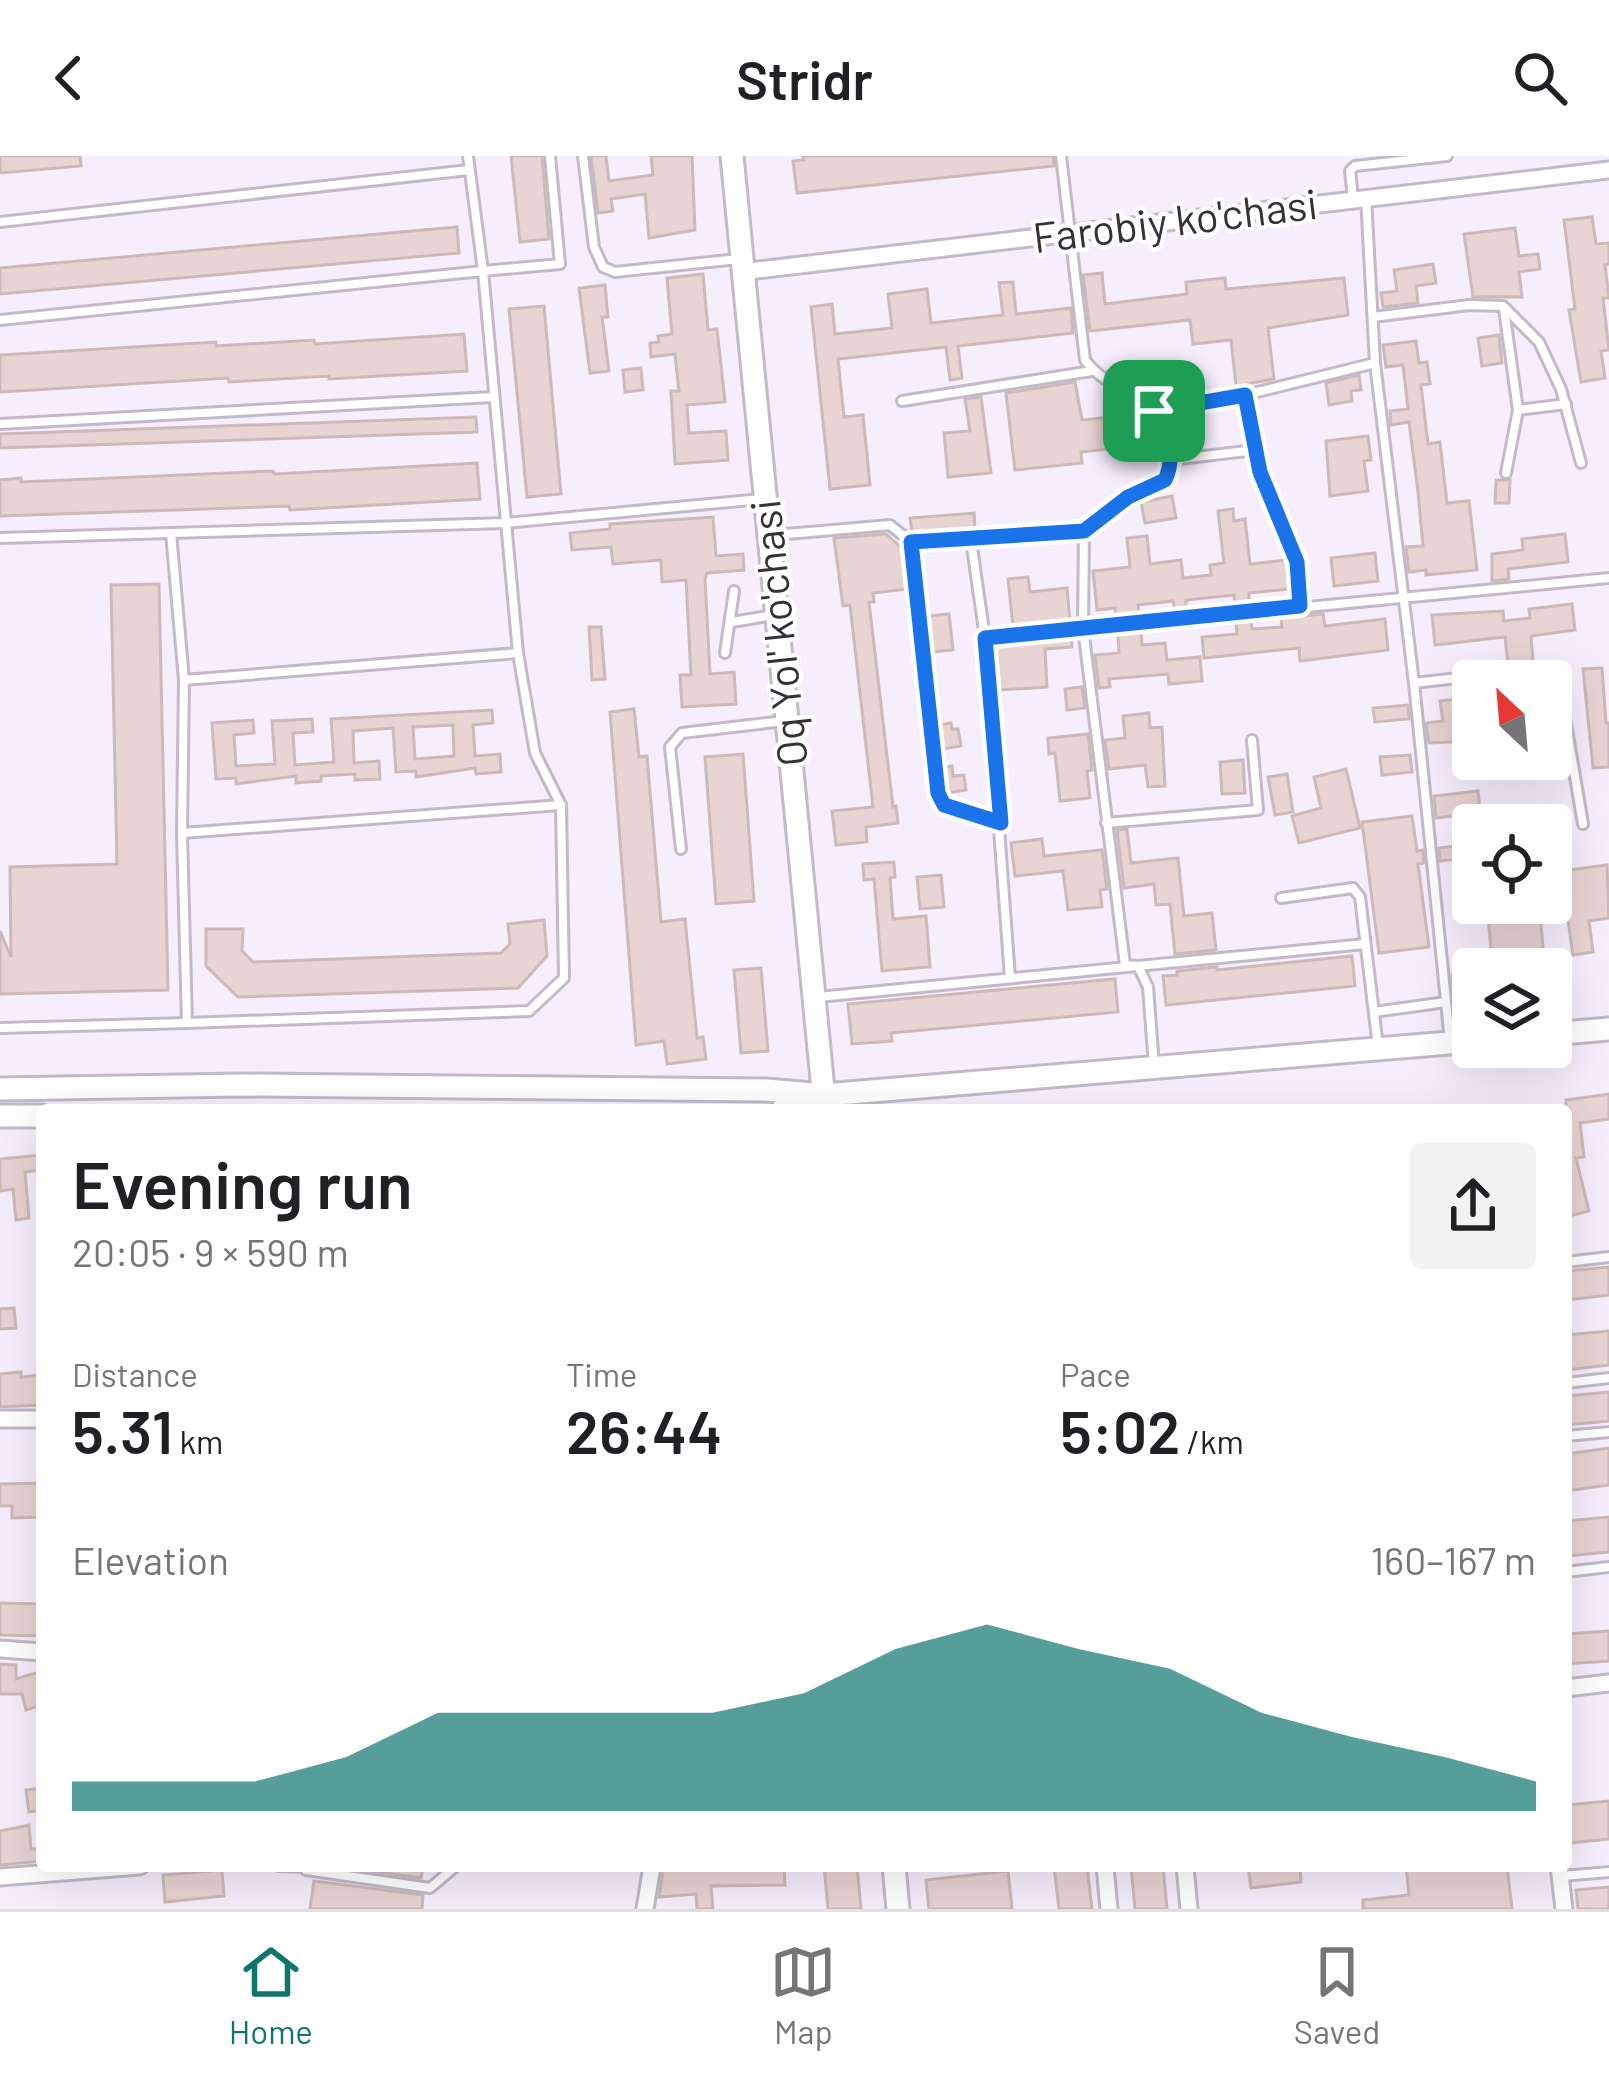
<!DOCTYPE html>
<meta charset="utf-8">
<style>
:root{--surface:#fff;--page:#f2f2f2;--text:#202124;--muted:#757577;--line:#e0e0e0;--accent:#0f766e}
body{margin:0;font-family:Barlow,sans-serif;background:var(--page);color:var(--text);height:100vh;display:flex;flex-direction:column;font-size:45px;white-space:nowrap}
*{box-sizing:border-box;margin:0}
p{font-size:39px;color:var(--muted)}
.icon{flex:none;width:66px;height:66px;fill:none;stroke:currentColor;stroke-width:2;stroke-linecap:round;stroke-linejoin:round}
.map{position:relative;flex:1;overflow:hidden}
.side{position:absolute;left:36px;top:948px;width:1536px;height:768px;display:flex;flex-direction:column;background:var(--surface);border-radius:12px;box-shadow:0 12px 48px #0002}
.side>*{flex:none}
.needle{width:78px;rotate:334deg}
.fabs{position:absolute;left:1452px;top:504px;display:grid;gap:24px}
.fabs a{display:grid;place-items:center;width:120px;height:120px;border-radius:12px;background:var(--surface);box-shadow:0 12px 48px #0002;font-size:60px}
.pin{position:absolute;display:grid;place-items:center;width:102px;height:102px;color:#fff;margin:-51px;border-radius:24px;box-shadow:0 6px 18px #0006}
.round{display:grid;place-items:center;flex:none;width:126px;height:126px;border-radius:12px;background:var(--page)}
.headline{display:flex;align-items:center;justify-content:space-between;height:204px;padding:0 36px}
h1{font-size:66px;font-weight:600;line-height:90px}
.stats{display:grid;grid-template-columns:repeat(3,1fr);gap:18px;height:204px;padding:12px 36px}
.stats div{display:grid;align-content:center}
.stats b{font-size:60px;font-weight:600}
.stats small{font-size:33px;font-weight:400}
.stats p{font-size:33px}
.chart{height:336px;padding:24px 36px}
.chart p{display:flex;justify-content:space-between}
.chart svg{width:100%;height:216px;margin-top:12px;fill:var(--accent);opacity:.7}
header{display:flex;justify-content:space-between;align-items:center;height:156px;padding:0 36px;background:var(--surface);font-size:54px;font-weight:600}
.tab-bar{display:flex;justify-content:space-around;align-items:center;height:168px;border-top:3px solid var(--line);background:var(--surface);font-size:33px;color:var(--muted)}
.tab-bar a{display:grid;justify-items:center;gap:6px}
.tab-bar .selected{color:var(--accent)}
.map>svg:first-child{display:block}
</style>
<header><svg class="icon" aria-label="back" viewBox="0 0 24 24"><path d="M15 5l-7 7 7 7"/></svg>Stridr<svg class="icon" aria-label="search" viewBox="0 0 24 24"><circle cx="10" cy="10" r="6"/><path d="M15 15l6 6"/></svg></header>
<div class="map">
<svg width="1609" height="1753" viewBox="0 0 1609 1753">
<rect width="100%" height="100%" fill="#f6edfd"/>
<!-- building -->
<g fill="#e8d4d2" stroke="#cdbab8" stroke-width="3" fill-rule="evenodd">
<path d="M0,0H80L81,10L0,17Z"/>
<path d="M511,0H542L549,83L520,86Z"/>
<path d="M591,0H606L609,25L653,19L651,0H692L695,74L649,82L645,38L611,43L613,55L598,57Z"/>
<path d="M803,0H1053L1054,10L797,37L793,5L804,4Z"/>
<path d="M1592,61L1596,88L1609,87V108L1605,109L1609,142H1603L1609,194L1601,195L1605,222L1581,226L1569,154L1575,153L1564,64Z"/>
<path d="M457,71L459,97L0,138V112Z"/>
<path d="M1515,72L1519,100L1538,98L1540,113L1519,116L1522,141H1473L1464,78Z"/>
<path d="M1433,108L1436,127L1416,130L1418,147L1383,151L1381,137L1397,135L1394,114Z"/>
<path d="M1102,117L1105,148L1187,138L1186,126L1225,122L1226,133L1344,122L1348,159L1268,172L1274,223L1236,230L1231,184L1193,188L1190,164L1090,175L1083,119Z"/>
<path d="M703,118L708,174L717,173L725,246L687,249L689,277L726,275L728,304L675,308L671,235H679L675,198L651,201L650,187L659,186L658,180L672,178L667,122Z"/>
<path d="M1013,126L1016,158L1071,152L1073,177L958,190L962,222L950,224L946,191L838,203L844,261L863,259L870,329L830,333L811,151L832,148L835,178L892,172L888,138L927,133L931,167L1003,159L999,127Z"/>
<path d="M605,129L608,161H602L609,215L590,217L579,132Z"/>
<path d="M544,150L561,338L527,341L509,153Z"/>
<path d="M464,178L467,215L329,223V220L229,226L228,222L0,236V199L216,186V190L314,184L315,188Z"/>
<path d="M1499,179L1502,207L1482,210L1478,182Z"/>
<path d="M1416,185L1419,207L1427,206L1430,228L1421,229L1428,288L1440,286L1447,347L1469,345L1477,414L1426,419V414L1409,416L1406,391L1423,390L1418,336L1409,266L1391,269L1390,255L1408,253L1403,209L1386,211L1383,189Z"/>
<path d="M641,212L643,234L625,236L623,214Z"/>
<path d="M1359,219L1361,234L1351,235L1352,245L1329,249L1326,227Z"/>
<path d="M1075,226L1082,264L1114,261L1117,292L1081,296L1082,307L1015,314L1006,237Z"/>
<path d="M981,241L991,317L948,321L944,277L970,275L965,243Z"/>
<path d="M476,261L477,276L0,292V278Z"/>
<path d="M1368,280L1371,304L1364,305L1368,335L1330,340L1326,285Z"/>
<path d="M477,307L480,343L290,354L289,350L0,360V324L21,322V326L273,315L274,318Z"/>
<path d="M1496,324H1510L1509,347H1495Z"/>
<path d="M1172,340L1176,362L1145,367L1141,346Z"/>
<path d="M1233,353L1234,365L1245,363L1250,408L1287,404L1290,433L1249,437V448L1235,450L1234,439L1186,444V454L1175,455L1173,445L1138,449L1139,459L1116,461L1115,452L1097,454L1093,415L1130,411L1127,382L1147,380L1150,408L1181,404L1183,422L1211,419L1210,409L1224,407L1218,355Z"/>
<path d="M974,357L975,374L912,376L910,362Z"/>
<path d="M713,361L716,400L743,398L744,414L707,417L705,423L710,518L734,516L736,548L682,551L680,519H691L686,424L662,426L661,404L613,408L611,391L572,394L570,377L610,373V368Z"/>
<path d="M886,378L904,394L908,433L873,437L874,446H869L893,651L896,650L898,667L866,671L867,686L836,689L832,655L873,651L850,449L843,450L834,382Z"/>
<path d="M1565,378L1568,406L1508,413L1509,423L1492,425V398L1523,394L1522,383Z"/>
<path d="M1375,397L1378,425L1334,430L1331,402Z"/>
<path d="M1028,421L1030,436L1067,432L1070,466L1013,471L1008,423Z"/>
<path d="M159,428L168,834L0,838V775L11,801L10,711L117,708L111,429Z"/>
<path d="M1572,448L1575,474L1531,480L1533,505L1508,508L1505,481L1435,489L1432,459L1503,455L1504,465L1530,462L1529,453Z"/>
<path d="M949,458L953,494L931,496L927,460Z"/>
<path d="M1323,458L1325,470L1385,463L1388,494L1300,505L1299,492L1204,502L1202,481L1237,478L1236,466L1251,465L1252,473L1282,471L1281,462Z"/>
<path d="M589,471H601L605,523L592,524Z"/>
<path d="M1141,475L1142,489L1165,487L1167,504L1200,501L1202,525L1169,528L1168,518L1109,523L1110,531L1099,532L1095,499L1119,497L1118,478Z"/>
<path d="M1071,482L1072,491L1045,493L1047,531L998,534L995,489Z"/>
<path d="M1602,512L1606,567H1609V611L1593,612L1583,513Z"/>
<path d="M1082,531L1085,552L1067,554L1065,533Z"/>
<path d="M1466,542L1472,585L1429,587L1426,567L1443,565L1440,545Z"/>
<path d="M1408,549L1409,563L1375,566L1373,552Z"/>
<path d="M634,553L639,601L647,600L661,766L685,763L697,882L703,881L706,903L667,908L664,885L636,889L610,556Z"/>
<path d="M492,554L493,567L473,569L475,600L500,598L501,616L476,618L475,612L416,621V615L396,616L393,572L353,575L354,607L379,605L380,623L355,624V618L321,620V625L296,627V620L236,628V622L216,623L212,567L253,564L254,577L234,579L236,610L275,608L272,565L312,563L313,576L293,577L295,609L334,606L331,563ZM453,569L454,600L415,603L413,571Z"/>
<path d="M1149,557L1150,572L1162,571L1165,630L1148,631L1145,609L1109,613L1105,584L1125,582L1123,560Z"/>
<path d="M951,567L952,573H958L961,590L942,593L939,569Z"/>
<path d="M1088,578L1092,614L1087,615L1090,642L1060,645L1055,597L1049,598L1048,582Z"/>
<path d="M743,598L754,745L716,748L705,601Z"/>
<path d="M1410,599L1412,616L1382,619L1380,601Z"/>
<path d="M1243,604L1245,637L1222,638L1220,606Z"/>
<path d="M952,610L953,620L964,619L966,634L947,637L944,612Z"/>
<path d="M1346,613L1360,672L1299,687L1292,660L1321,652L1314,621Z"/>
<path d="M1287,618L1293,656L1275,659L1268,621Z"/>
<path d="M1478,635L1482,669H1473V718L1460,720L1458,703L1440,705L1439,692L1457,690L1453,660L1436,662L1434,640Z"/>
<path d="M1412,660L1417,695L1423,694L1424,707L1418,708L1429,791L1379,797L1362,666Z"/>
<path d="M1127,673L1131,707L1178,702L1184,760L1212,757L1216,794L1175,798L1170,748L1156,749L1154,728L1124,732L1117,674Z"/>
<path d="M1042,683L1044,700L1102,694L1107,733L1100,734L1102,751L1068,754L1063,715L1015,720L1011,687Z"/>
<path d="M894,706L895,721L890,722L893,763L926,760L930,811L882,815L874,723L864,724L863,708Z"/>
<path d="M1607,709L1609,762L1589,765L1593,796L1573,799L1561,715Z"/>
<path d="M941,719L944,751L920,753L917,721Z"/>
<path d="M1539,747L1545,813H1493L1487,751Z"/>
<path d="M544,764L547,800L518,832L238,841L206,810V773H243L242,795L253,806L501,797L510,788L508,768Z"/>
<path d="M1352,800L1355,830L1166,849L1163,820L1177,819V815L1217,811V814Z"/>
<path d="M761,812L768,895L741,897L734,814Z"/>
<path d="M1473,817V838L1454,839L1452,819Z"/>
<path d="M1115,823L1118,856L891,877L892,885L852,888L848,848Z"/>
<path d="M1609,938V963L1580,967L1584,1001L1576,1002L1589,1055L1566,1061V944Z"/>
<path d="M42,999V1014L25,1016L29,1062L16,1064L13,1033L0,1035V1003Z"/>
<path d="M1609,1111V1139L1566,1144V1115Z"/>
<path d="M14,1152L16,1172L0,1173V1153Z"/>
<path d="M1609,1175V1209L1566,1214V1179Z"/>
<path d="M21,1216V1221L42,1219V1249L0,1251V1218Z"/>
<path d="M1609,1236V1265L1566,1269V1240Z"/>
<path d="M1609,1292V1329L1566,1335V1298Z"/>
<path d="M42,1327V1361L12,1362V1350H0V1328Z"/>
<path d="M1609,1361V1396L1566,1400V1365Z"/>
<path d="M0,1447L42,1448V1480L0,1479Z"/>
<path d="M1609,1475V1505L1566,1508V1478Z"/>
<path d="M0,1508L16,1509V1523L42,1515V1549L26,1554L22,1538H0Z"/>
<path d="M42,1632V1654L29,1656L26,1634Z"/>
<path d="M1609,1645V1683L1570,1687L1566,1649Z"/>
<path d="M29,1669L31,1693L42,1692V1705L0,1709V1675Z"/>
<path d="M336,1710H423L421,1722Z"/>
<path d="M664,1710H784L785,1729L711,1730L713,1753H697L696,1738L659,1741Z"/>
<path d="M824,1710H857L861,1753H828Z"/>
<path d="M1054,1710H1087L1092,1753H1059Z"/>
<path d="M1131,1710H1163L1167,1753H1135Z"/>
<path d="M1248,1710H1300L1301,1726L1251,1732Z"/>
<path d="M1406,1710H1507L1512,1753H1363V1744L1409,1739Z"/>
<path d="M222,1714L224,1740L165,1746L163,1719Z"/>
<path d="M1008,1715L1012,1753H929L926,1724Z"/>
<path d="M314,1725L423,1739L422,1753H310Z"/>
<path d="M1609,1731V1753H1578L1576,1734Z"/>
</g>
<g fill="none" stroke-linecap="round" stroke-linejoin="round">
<!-- service casing -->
<g stroke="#c2bac9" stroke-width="14">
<g id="service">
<path d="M583,0L594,91L603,111L615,116L738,103"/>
<path d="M1061,0L1085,204C1114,242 1156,232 1168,288C1171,303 1172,310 1165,324L1128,341L1084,375L1083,472L1125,809L1138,810L1148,831L1154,910"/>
<path d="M1353,41L1350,15L1355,10L1447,0"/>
<path d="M1366,41L1375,207L1414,527L1450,885"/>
<path d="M0,66L469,14"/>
<path d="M1504,153L1518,254L1506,317"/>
<path d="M1373,161L1469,149L1503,150L1539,186L1561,233L1581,307"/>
<path d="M0,164L483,115L468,0"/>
<path d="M1245,239L1260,316L1297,406L1300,450"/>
<path d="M902,245L1092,215"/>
<path d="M1518,254L1566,248"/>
<path d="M1156,255L1245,239L1375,207"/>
<path d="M0,268L493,241"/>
<path d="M1171,304L1255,294"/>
<path d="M171,377L184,524L182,677L187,867L529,855L564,822L561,649L535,597L518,497L483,115L560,108L550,0"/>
<path d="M775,379L890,369L911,386H926L1084,375"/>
<path d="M0,382L506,367L762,343"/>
<path d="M971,384L985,482"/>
<path d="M911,386L938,637L944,649L1001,667"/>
<path d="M732,466L774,459"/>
<path d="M725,497L734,435"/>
<path d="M184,524L518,497"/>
<path d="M1414,527L1537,513L1553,517L1560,532L1583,668"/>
<path d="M1106,667L1258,654L1252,584"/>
<path d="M182,677L561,649"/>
<path d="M681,693L670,591L682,577L784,565"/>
<path d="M1281,742L1353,732L1360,741L1378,891"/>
<path d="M1010,822L985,482L1609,422"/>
<path d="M818,841L1365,788"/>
<path d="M1374,856L1446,846"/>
<path d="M0,872L187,867"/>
<path d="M1566,1106L1609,1101"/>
<path d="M1566,1227L1609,1222"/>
<path d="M1566,1280L1609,1276"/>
<path d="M1566,1416L1609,1411"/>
<path d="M278,1710L306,1711"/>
<path d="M306,1714L430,1732L456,1710"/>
<path d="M1562,1720L1609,1716"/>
</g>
</g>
<!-- minor casing -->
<g stroke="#c2bac9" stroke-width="21">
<g id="minor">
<path d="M741,116L1609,14"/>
<path d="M0,1263H42"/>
<path d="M0,1493L42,1496"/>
<path d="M1566,1532L1609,1527"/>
<path d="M1105,1710L1109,1753"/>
<path d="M1185,1710L1189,1753"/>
<path d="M1559,1710L1564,1753"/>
<path d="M0,1721L140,1710"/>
<path d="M645,1753L652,1710"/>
</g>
</g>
<!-- tertiary casing -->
<g stroke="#c2bac9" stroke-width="27">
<g id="tertiary">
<path d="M732,0L825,954"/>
<path d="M894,1710L898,1753"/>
</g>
</g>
<!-- secondary casing -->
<g stroke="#c2bac9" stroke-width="27">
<g id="secondary">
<path d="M1551,878L1609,873"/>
<path d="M0,933L242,929L766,934L824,939L782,954"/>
<path d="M824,939L1473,885"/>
<path d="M0,960H42"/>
</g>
</g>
<!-- service -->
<use href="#service" stroke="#fff" stroke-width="8"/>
<!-- minor -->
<use href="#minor" stroke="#fff" stroke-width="15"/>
<!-- tertiary -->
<use href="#tertiary" stroke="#fff" stroke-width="21"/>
<!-- secondary -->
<use href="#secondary" stroke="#fff" stroke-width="21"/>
</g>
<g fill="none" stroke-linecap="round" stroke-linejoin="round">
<!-- route casing -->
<g stroke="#fff" stroke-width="24">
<path id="route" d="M1245,239L1260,316L1297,406L1300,450L985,482L1001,667L944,649L938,637L911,386L1084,375L1128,341L1165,324C1175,304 1170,272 1154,255Z"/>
</g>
<!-- route -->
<use href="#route" stroke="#1a73e8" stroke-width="15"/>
</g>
<g text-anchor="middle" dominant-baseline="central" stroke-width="9" stroke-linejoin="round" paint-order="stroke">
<!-- street labels -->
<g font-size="42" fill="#333036" stroke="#fefefe">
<text transform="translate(1175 63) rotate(-7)">Farobiy ko'chasi</text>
<text transform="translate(777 477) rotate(-96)">Oq Yol' ko'chasi</text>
</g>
</g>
</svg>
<div class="fabs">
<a><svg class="needle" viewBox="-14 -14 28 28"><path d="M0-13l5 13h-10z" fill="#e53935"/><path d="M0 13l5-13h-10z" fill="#757577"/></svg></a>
<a><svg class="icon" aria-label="locate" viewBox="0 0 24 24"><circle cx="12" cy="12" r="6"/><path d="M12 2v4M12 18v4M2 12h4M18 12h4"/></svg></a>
<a><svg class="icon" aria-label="layers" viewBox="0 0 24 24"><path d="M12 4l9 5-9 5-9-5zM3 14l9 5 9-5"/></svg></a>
</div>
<div class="pin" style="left:1154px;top:255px;background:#1e9e55"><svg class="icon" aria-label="arrive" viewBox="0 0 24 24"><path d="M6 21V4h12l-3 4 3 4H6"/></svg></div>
<section class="side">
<div class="headline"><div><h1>Evening run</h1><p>20:05 · 9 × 590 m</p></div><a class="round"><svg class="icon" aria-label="share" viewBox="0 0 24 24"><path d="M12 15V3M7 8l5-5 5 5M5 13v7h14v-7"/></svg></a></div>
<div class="stats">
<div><p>Distance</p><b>5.31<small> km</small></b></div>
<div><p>Time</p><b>26:44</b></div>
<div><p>Pace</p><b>5:02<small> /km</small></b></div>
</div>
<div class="chart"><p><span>Elevation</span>160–167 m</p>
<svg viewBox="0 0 160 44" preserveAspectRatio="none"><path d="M0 44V38L10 38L20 38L30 33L40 24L50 24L60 24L70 24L80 20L90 11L100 6L110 11L120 15L130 24L140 29L150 33L160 38V44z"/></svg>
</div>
</section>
</div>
<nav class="tab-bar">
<a class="selected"><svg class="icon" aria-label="home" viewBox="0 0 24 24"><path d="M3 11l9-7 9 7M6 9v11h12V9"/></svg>Home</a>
<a><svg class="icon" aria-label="map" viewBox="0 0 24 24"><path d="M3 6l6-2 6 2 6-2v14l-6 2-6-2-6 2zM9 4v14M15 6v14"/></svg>Map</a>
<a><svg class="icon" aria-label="saved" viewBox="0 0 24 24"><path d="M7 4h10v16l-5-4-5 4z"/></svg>Saved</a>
</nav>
